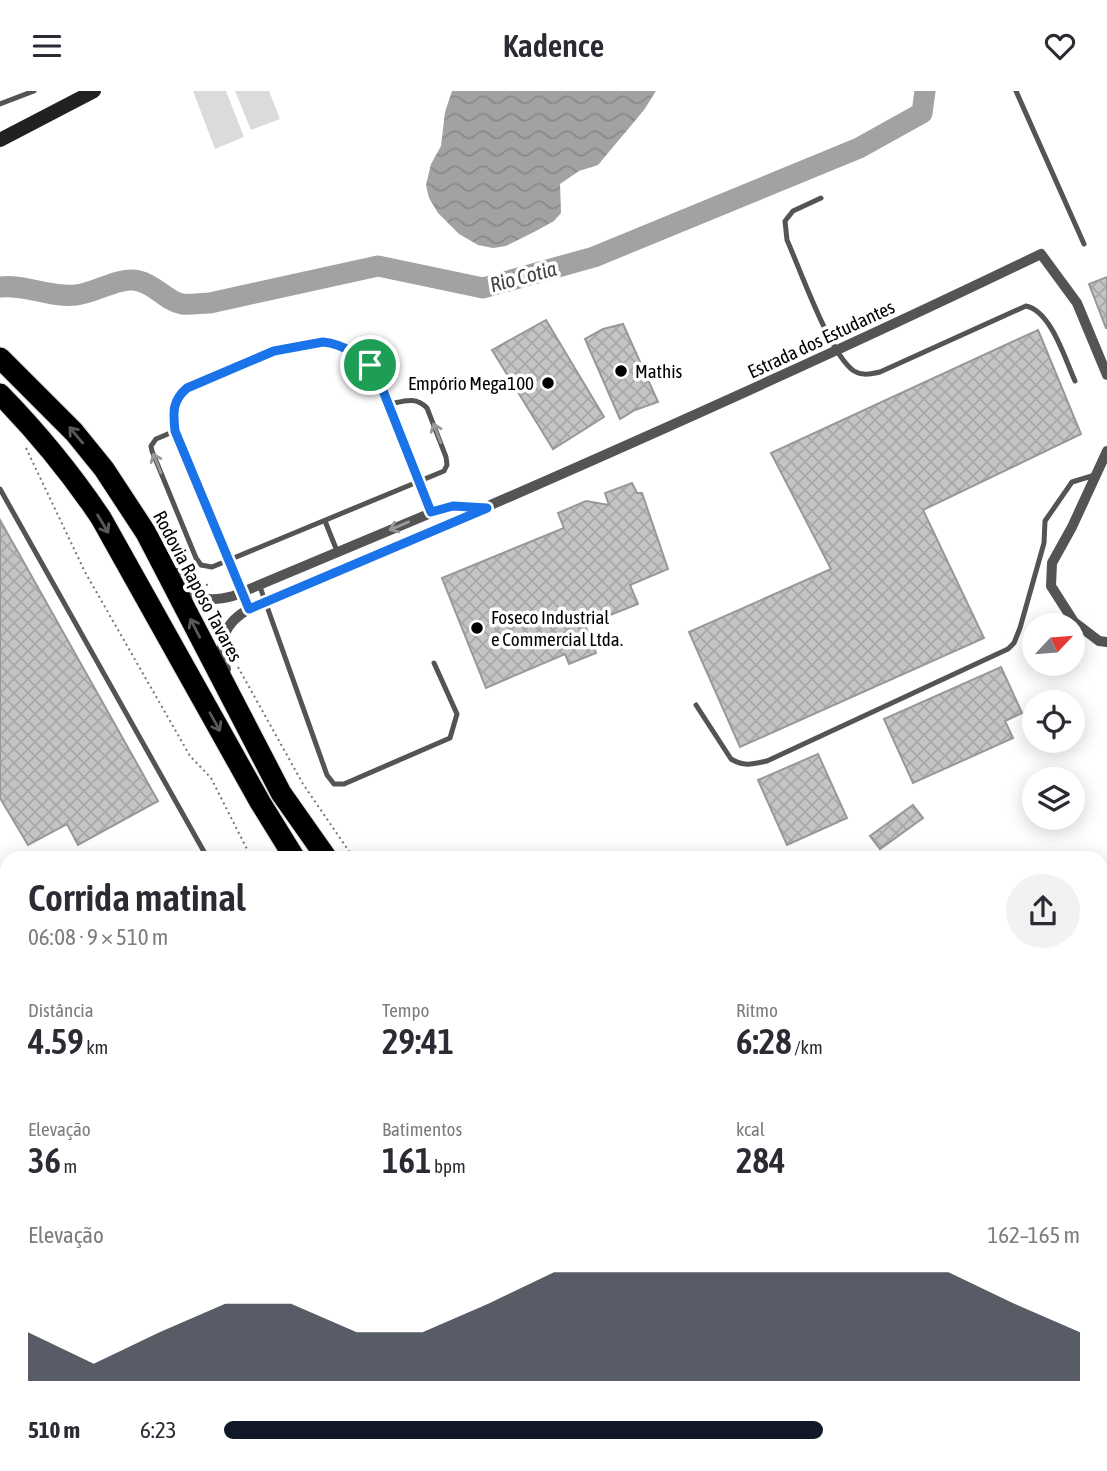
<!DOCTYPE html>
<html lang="pt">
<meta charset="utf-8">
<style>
:root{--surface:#fff;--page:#f2f2f3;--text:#2b2b33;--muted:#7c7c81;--accent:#111827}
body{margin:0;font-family:"Asap Condensed",sans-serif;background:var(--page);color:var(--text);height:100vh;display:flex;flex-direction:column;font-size:26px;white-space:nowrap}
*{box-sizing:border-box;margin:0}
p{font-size:23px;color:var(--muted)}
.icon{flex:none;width:38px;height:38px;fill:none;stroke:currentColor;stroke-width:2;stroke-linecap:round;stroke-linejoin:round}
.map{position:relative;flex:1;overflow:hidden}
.panel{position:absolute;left:0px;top:760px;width:1108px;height:621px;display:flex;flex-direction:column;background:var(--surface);border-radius:21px 21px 0 0;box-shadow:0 4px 18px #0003}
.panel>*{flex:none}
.needle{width:46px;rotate:64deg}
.controls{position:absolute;left:1022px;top:522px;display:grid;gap:14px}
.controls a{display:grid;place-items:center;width:63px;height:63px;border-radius:50%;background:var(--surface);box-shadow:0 4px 18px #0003;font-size:35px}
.pin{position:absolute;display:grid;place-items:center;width:60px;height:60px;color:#fff;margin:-30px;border:4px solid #fff;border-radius:50%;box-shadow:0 2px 7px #0007}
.round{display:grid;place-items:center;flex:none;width:74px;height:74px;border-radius:37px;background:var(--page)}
.headline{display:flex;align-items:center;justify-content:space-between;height:119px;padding:0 28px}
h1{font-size:38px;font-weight:600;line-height:52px}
.stats{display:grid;grid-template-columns:repeat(3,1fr);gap:10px;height:119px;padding:7px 28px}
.stats div{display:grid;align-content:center}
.stats b{font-size:35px;font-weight:600}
.stats small{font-size:19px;font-weight:400}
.stats p{font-size:19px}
.chart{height:196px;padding:14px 28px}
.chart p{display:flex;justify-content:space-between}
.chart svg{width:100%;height:126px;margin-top:7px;fill:var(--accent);opacity:.7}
ul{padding:0 28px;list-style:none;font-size:23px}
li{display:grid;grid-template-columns:112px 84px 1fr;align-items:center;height:52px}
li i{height:18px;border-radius:9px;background:var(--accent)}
header{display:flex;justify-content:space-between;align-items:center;height:91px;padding:0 28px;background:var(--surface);font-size:32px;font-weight:600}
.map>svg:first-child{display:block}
</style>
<header><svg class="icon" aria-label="menu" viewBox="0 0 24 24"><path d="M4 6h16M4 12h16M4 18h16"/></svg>Kadence<svg class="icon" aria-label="heart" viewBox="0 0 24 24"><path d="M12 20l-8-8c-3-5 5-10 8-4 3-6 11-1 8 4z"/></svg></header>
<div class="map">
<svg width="1107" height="1380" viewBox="0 0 1107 1380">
<defs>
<pattern id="water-waves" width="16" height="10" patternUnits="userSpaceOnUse" patternTransform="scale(1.75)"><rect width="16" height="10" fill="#a2a2a2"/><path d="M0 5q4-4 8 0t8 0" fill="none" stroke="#8a8a8a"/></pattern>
<pattern id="building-cross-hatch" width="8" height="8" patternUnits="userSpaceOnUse" patternTransform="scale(1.75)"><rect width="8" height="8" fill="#c4c4c4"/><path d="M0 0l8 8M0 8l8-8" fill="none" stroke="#a7a7a7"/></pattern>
</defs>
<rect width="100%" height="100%" fill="#fff"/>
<!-- pitch -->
<g fill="#dbdbdb">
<path d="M193,0H226L244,46L215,58Z"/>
<path d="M235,0H269L280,28L251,39Z"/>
</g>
<!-- water -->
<path fill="url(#water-waves)" d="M452,0H656L644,19L598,74L579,80L560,93L561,122L554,130L536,140L506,155L493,157L478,154L459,143L438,122L429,107L426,94L431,73L441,55L445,21Z"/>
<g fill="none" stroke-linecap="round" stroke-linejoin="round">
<!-- river -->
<path stroke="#a2a2a2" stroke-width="21" d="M0,196C26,193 50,207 76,204C96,202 119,185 139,190C156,194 166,210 182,213C191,214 201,212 210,212L378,175L483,197L594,166L859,57L922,22L925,0"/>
</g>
<!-- building -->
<g fill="url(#building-cross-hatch)" stroke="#989898" stroke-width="2">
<path d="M1107,186V237H1106L1089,193Z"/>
<path d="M546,229L604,326L553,358L492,259Z"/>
<path d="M623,233L658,311L635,319L620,328L585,248L603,238Z"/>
<path d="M1038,239L1081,343L923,419L984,547L740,656L689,541L831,478L771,362Z"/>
<path d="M632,392L637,402H642L668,478L630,494L638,513L585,534L596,562L569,573L565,563L486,597L442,487L564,437L558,422L586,410L609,414L605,402Z"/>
<path d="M0,429L158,710L78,754L67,733L28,754L0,707Z"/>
<path d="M1001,576L1022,622L1005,630L1013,647L913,692L884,628Z"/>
<path d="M818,663L847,727L787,754L758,689Z"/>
<path d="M913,714L923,727L880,758L870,745Z"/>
</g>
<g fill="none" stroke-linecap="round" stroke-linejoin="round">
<!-- highway casing -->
<g stroke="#dbdbdb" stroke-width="23">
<g id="highway">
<path d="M0,267L74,341L104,378L146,442L281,702L326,766"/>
<path d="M0,303C38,342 71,382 101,427L260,711L294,766"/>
<path d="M607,1374L609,1380"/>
<path d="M634,1374L635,1380"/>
</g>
</g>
<!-- path -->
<g stroke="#767676" stroke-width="2" stroke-dasharray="2 3.5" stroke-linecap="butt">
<path d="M26,357L85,481L190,665L211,687L251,766"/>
<path d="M173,456L186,474"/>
<path d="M201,491L211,496"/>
<path d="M238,576L303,693L353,766"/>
<path d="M307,1380L318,1374"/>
</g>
<!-- lane -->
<g stroke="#545454" stroke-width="5">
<path d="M1016,0L1084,153"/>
<path d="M0,13L34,0"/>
<path d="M821,107L793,120L785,130L787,149C800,178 830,264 854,280C862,285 871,283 880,281L1026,215C1051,220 1065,268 1075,290"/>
<path d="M175,340L156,348L151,355L152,360L196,467L201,474L212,476L444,380L447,374L446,366L427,317C416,305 404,310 390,313"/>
<path d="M0,398L207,766"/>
<path d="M325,430L337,460"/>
<path d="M259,493L327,684L334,693H344L450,647L457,623L434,572"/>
<path d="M249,518L175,340C173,321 171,309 187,297L274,259L323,251L343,256L370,274L376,282L431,421"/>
<path d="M696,614L731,668C744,676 753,673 767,670L1008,558L1014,552L1020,537L1044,452L1045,430L1072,391L1095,384"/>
<path d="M1101,1087L1107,1080"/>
<path d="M1101,1222L1107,1246"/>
<path d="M1101,1252L1107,1251"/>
<path d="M688,1374L690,1380"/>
<path d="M942,1374L946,1380"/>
<path d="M741,1380L774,1374"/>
</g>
<!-- street -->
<g stroke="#545454" stroke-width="10">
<path d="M1107,360L1072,436L1052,472L1051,495L1074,531L1099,550L1107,551"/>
<path d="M177,482C193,507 203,513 233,505L443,417L463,414L485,417"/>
<path d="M226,578C216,552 225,531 249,518C515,405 780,289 1041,163L1077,212L1107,284"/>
<path d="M0,793L7,794"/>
<path d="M0,852L7,847"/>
<path d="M0,999L7,994"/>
<path d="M1101,1154L1107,1193"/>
<path d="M0,1231L7,1235"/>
<path d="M229,1374L234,1380"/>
<path d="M390,1374V1380"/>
<path d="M412,1374L419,1380"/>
<path d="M460,1380L461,1374"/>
</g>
<!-- secondary -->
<path stroke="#212121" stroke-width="14" d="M0,49L94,0"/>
<!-- highway -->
<use href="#highway" stroke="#000" stroke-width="21"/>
</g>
<!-- one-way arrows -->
<defs><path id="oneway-shaft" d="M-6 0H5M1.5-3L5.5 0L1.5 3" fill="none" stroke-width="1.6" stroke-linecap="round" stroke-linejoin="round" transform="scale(1.75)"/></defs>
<g stroke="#989898">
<use href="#oneway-shaft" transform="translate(437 342) rotate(-111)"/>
<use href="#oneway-shaft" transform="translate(157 372) rotate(-112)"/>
<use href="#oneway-shaft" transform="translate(399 435) rotate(157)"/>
</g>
<g stroke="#595959">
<use href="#oneway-shaft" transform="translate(76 344) rotate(-130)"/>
<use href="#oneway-shaft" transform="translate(103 433) rotate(59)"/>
<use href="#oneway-shaft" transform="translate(195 537) rotate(-117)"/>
<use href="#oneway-shaft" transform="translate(215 631) rotate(61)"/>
</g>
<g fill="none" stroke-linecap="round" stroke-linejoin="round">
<!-- route casing -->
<g stroke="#fff" stroke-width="14">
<path id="route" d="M323,251C343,253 364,266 376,282L431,421L453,415L487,417L249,518L175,340C173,321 172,310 187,297L274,260Z"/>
</g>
<!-- route -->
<use href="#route" stroke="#1a73e8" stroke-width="9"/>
</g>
<!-- markers -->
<g fill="#000" stroke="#fff" stroke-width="2.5">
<circle cx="621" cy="280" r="7"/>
<circle cx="548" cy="292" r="7"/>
<circle cx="477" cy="537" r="7"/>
</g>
<g text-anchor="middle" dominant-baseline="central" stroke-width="7" stroke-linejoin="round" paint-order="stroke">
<!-- street labels -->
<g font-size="19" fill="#000" stroke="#fff">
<text transform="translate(821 248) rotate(-25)">Estrada dos Estudantes</text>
<text transform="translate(198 495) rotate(62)">Rodovia Raposo Tavares</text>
</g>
<!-- poi labels -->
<g font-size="19" fill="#000" stroke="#fff" text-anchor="start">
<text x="635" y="280">Mathis</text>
<text x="534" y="292" text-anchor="end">Empório Mega100</text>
<text x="491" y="526">Foseco Industrial<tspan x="491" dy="22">e Commercial Ltda.</tspan></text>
</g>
<!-- water labels -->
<g font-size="21" font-style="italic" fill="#434343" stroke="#fff">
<text transform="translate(523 185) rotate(-15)">Rio Cotia</text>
</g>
</g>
</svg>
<div class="controls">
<a><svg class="needle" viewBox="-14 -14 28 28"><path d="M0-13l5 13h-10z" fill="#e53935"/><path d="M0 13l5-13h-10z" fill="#7c7c81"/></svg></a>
<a><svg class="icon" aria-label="locate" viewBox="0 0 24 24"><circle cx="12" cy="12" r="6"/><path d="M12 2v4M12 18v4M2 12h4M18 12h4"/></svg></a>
<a><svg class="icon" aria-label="layers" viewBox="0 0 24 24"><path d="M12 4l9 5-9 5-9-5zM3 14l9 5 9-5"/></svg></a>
</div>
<div class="pin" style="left:370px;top:274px;background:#1e9e55"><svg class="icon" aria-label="arrive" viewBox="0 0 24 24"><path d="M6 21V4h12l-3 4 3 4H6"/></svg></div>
<section class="panel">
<div class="headline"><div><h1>Corrida matinal</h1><p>06:08 · 9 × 510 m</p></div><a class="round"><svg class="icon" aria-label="share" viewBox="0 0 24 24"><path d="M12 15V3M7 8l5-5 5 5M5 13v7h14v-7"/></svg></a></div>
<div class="stats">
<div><p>Distância</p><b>4.59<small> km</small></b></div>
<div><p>Tempo</p><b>29:41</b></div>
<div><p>Ritmo</p><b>6:28<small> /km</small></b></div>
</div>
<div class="stats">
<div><p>Elevação</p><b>36<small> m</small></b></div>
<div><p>Batimentos</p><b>161<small> bpm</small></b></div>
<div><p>kcal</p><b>284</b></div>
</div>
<div class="chart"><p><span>Elevação</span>162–165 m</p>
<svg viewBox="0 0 160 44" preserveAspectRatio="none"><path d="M0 44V27L10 38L20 27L30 17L40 17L50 27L60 27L70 17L80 6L90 6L100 6L110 6L120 6L130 6L140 6L150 17L160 27V44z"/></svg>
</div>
<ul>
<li><b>510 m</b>6:23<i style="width:70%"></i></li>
</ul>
</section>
</div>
